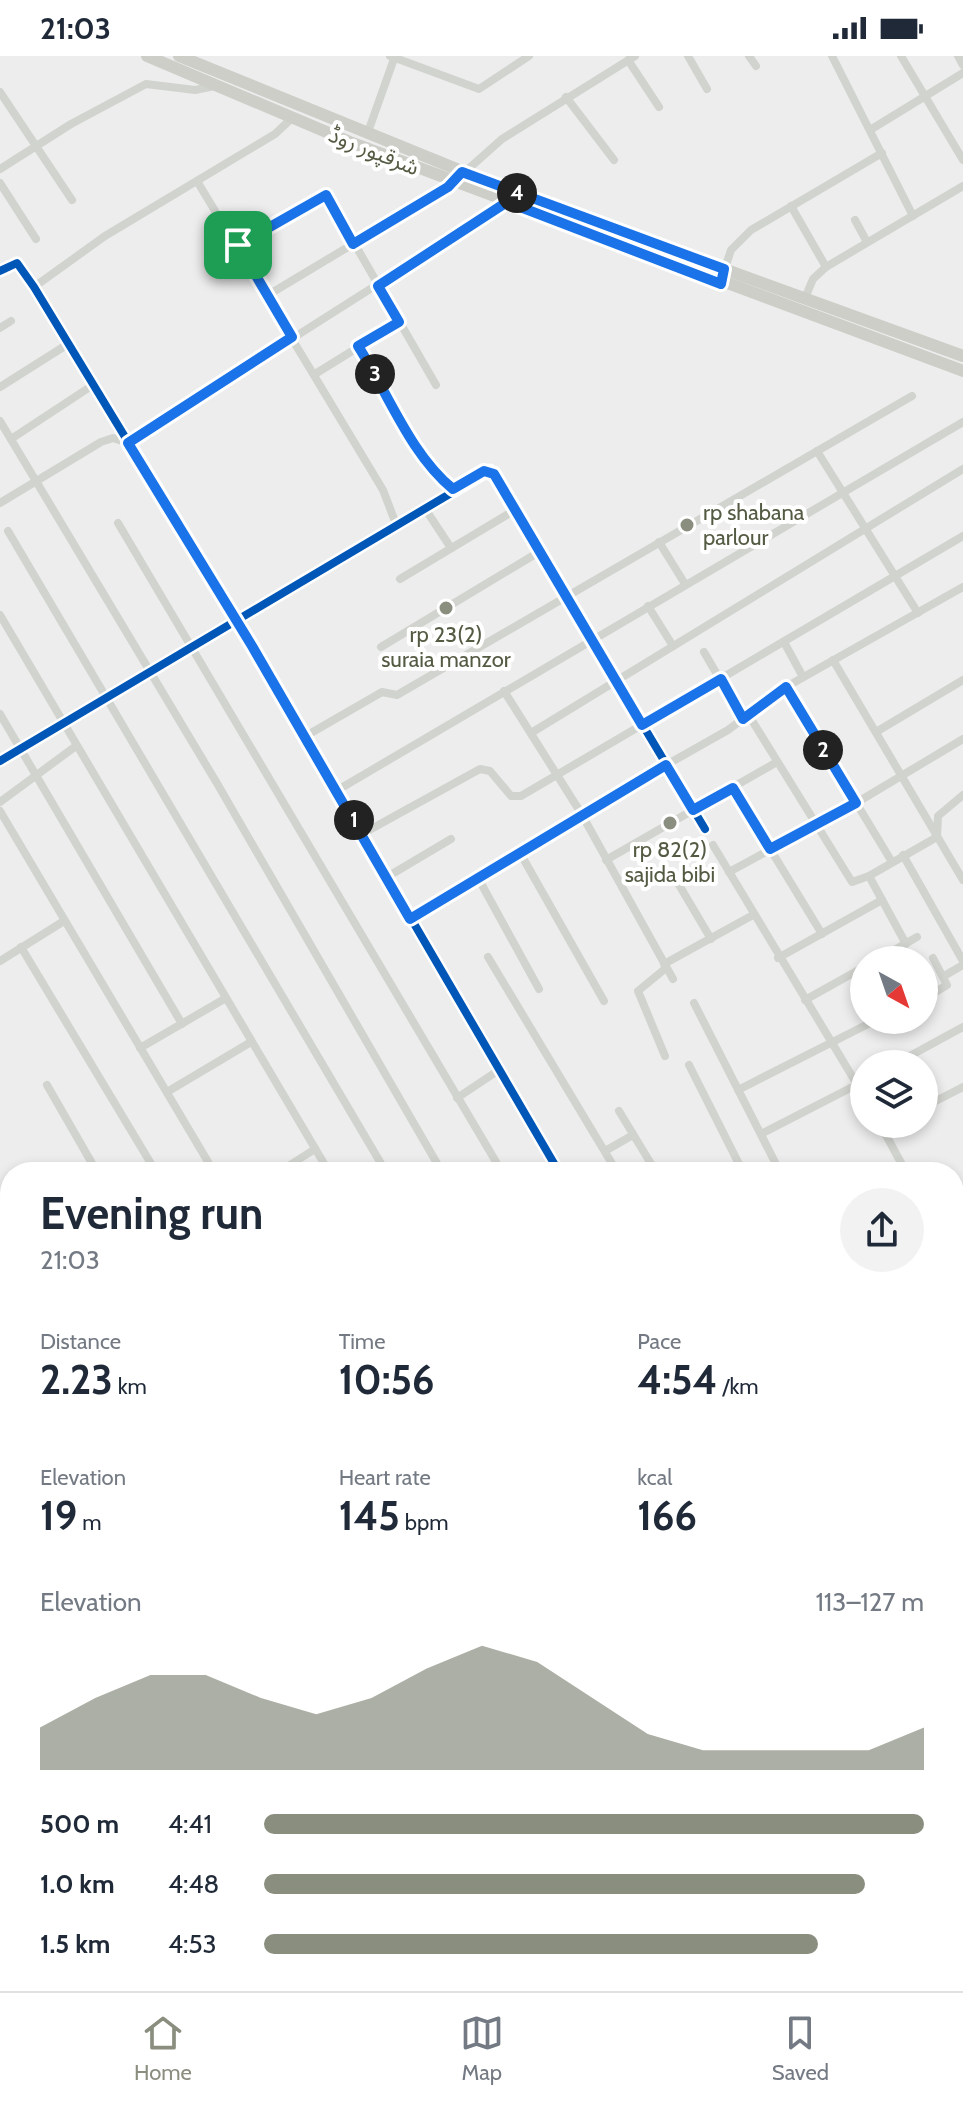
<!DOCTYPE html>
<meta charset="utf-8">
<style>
:root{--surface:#fff;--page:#f2f2f3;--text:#1f2937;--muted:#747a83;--line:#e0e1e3;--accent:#8a8e7f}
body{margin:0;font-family:Cabin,"Noto Sans Arabic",sans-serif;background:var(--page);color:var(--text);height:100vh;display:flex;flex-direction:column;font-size:30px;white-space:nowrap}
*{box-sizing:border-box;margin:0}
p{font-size:26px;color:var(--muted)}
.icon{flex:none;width:44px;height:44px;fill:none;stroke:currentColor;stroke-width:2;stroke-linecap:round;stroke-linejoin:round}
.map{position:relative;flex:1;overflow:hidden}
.side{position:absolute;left:0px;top:1106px;width:964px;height:830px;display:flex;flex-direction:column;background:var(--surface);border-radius:32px 32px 0 0;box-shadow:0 4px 12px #0003}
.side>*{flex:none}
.needle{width:52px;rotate:140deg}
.fabs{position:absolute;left:850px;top:890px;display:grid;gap:16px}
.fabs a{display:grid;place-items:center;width:88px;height:88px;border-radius:50%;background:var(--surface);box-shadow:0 4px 12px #0003;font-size:40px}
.pin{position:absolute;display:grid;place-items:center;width:68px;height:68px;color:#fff;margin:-34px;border-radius:16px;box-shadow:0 4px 12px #0006}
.km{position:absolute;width:40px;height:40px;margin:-20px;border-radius:50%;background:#222;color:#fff;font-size:22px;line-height:40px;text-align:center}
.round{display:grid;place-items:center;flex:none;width:84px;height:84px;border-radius:42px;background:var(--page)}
.summary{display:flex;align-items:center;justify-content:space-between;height:136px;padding:0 40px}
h1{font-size:44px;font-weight:700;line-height:60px}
.metrics{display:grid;grid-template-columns:repeat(3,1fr);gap:12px;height:136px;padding:8px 40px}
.metrics div{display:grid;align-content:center}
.metrics b{font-size:40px;font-weight:700}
.metrics small{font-size:22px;font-weight:400}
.metrics p{font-size:22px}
.chart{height:224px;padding:16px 40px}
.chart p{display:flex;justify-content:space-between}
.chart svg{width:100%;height:144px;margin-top:8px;fill:var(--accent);opacity:.7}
ul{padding:0 40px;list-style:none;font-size:26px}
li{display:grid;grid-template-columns:128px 96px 1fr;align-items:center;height:60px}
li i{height:20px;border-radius:10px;background:var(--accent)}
.status{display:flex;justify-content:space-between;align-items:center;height:56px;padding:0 40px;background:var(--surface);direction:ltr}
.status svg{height:22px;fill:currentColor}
.tab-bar{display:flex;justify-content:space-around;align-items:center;height:112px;border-top:2px solid var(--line);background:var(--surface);font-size:22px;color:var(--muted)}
.tab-bar a{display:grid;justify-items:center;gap:4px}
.tab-bar .on{color:var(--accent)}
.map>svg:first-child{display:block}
</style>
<div class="status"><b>21:03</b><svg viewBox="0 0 49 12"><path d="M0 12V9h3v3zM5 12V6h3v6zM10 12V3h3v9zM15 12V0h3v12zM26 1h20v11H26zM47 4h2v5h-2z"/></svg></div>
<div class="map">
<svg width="963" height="1935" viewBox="0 0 963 1935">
<rect width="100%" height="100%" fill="#ededee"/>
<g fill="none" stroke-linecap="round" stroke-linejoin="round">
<!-- street -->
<g stroke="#d1d4ce" stroke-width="8">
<path d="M390,0L479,33L529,0"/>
<path d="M688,0L707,33"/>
<path d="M749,0L756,10"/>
<path d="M832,0L913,160"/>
<path d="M901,0L963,104"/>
<path d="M958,0L963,9"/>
<path d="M628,4L659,51"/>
<path d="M0,36L72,144"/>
<path d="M566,41L614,104"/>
<path d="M870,74L963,17"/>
<path d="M368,76L395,0"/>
<path d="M0,113L71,68L146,28L195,34L215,30"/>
<path d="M197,125L383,434L396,468"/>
<path d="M0,127L36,183"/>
<path d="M791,150L826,211"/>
<path d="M855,164L867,186"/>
<path d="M238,189L317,142L327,140L436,329"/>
<path d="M0,215L17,207L34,231L252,590L559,1116"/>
<path d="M724,215L731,194L751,174L882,97"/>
<path d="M34,231L105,180L275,78L292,62"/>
<path d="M268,239L448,131L502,83L635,0"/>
<path d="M805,242L813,223L826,211L963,130"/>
<path d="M0,272L11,265"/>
<path d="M358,290L428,406L453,433"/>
<path d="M315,318L399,266"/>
<path d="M0,331L68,288"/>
<path d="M0,365L218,729L442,1116"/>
<path d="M11,383L93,329"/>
<path d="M817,395L918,557"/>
<path d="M0,447L101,386L113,382L128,387L507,146"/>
<path d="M424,451L451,492"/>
<path d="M118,467L502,1116"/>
<path d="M8,475L386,1116"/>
<path d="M659,486L685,528"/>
<path d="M400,523L515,454"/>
<path d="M648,550L673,590"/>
<path d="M0,559L329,1116"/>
<path d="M784,586L803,621"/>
<path d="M381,591L539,496"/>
<path d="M704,596L743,663"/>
<path d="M833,604L963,824"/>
<path d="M786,631L892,806"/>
<path d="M504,635L581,757L673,923"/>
<path d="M0,658L182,968"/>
<path d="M748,658L852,826L869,820L937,781L938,760L963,739"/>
<path d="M876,676L963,624"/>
<path d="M531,677L963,413"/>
<path d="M304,681L382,636L397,639L912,340"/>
<path d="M0,705L490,414L705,773"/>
<path d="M733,732L822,878"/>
<path d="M336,735L963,366"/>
<path d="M0,746L76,690"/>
<path d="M0,755L214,1116"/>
<path d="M362,778L480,713L490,715L511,740H521L963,480"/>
<path d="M713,789L864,1040"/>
<path d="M519,795L604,945"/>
<path d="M903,799L963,905"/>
<path d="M606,804L777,706"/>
<path d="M729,816L856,747L963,683"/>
<path d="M672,817L711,883"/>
<path d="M477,820L539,933"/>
<path d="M869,820L906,888"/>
<path d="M387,821L451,783"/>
<path d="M410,863L576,760L728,674L786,631L963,531"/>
<path d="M21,891L156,1116"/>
<path d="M488,901L617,1116"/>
<path d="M778,902L882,844"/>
<path d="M877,904L917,881"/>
<path d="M0,905L64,865"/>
<path d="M664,908L753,859"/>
<path d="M944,920L963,909"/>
<path d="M924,943L947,929L933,902"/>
<path d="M805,944L864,911"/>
<path d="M694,947L780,1116"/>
<path d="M140,992L226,942"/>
<path d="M665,1000L638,935L666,912"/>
<path d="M895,1008L963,971"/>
<path d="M689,1009L743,1116"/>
<path d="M47,1029L97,1116"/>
<path d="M738,1034L876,964"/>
<path d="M167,1036L251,986"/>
<path d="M457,1042L499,1014"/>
<path d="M924,1051L963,1031"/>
<path d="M619,1055L656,1116"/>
<path d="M880,1068L906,1116"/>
<path d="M761,1078L864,1025"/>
<path d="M605,1095L633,1079"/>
<path d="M279,1116L315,1093"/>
<path d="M954,1140L963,1155"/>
<path d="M0,1147L10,1165"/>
<path d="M1,1246L10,1261"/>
<path d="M954,1265L963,1259"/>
<path d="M954,1336L963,1352"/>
<path d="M0,1339L10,1356"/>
<path d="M954,1405L963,1399"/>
<path d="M0,1440L10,1457"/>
<path d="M954,1536L963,1551"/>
<path d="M0,1541L10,1558"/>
<path d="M954,1631L963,1646"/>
<path d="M0,1665L10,1659"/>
<path d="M954,1753L963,1748"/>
<path d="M0,1917L10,1912"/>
<path d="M618,1926L624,1935"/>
<path d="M696,1926L701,1935"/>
<path d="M773,1926L779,1935"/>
<path d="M846,1926L852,1935"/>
<path d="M922,1926L927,1935"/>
<path d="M153,1935L168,1926"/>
<path d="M936,1935L963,1926"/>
</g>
<!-- secondary -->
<g stroke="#d1d4cc" stroke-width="11">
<path d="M954,1136L963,1134"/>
<path d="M0,1553L10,1550"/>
</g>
<!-- primary -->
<g stroke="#cccec7" stroke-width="12">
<path d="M147,0L350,86L963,315"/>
<path d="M179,0L518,138L963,300"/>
</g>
<!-- cycleway casing -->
<g stroke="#fff" stroke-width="13">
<g id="cycleway">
<path d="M0,215L17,207L34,231L252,590L559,1116"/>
<path d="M0,705L490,414L705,773"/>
</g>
</g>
<!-- cycleway -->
<use href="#cycleway" stroke="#0057b8" stroke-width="8"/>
</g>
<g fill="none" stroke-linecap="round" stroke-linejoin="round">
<!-- route casing -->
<g stroke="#fff" stroke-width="16">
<path id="route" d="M462,116L724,213L721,228L507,146L378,230L399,266L358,290C388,337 410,398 453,433L484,415L494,418L642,669L721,623L743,663L786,631L856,747L770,793L733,732L693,754L666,709L410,863L252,590L128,387L292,281L238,189L326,139L353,188L448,131Z"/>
</g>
<!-- route -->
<use href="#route" stroke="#1a73e8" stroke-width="10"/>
</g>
<!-- markers -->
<g fill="#8a8e7f" stroke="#fff" stroke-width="3">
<circle cx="687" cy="469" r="8"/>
<circle cx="446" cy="552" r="8"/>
<circle cx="670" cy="767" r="8"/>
</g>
<g text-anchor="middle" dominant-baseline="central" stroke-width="8" stroke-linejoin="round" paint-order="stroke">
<!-- street labels -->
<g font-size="22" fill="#545b43" stroke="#fff">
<text transform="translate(374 95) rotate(22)">شرقپور روڈ</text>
</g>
<!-- poi labels -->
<g font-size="22" fill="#545b43" stroke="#fff">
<text x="703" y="456" text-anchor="start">rp shabana<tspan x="703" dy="25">parlour</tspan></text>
<text x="446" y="578">rp 23(2)<tspan x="446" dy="25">suraia manzor</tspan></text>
<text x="670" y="793">rp 82(2)<tspan x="670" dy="25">sajida bibi</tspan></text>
</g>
</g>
</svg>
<div class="fabs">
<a><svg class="needle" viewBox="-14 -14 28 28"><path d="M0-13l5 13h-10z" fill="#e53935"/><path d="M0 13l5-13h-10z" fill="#747a83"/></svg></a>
<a><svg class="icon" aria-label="layers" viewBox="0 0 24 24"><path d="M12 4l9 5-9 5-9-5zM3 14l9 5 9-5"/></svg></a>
</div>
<div class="pin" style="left:238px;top:189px;background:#1e9e55"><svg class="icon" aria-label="arrive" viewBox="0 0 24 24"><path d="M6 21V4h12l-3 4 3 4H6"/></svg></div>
<b class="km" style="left:354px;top:764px">1</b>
<b class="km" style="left:823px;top:694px">2</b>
<b class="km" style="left:375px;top:318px">3</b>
<b class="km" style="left:517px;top:137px">4</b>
<section class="side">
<div class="summary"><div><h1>Evening run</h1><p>21:03</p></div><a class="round"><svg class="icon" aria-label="share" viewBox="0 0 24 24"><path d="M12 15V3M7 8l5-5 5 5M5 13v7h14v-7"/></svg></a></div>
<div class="metrics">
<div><p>Distance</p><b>2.23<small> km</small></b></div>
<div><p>Time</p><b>10:56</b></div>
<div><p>Pace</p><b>4:54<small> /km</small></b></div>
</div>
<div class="metrics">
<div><p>Elevation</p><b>19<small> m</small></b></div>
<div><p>Heart rate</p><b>145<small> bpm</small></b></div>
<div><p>kcal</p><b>166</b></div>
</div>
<div class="chart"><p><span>Elevation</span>113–127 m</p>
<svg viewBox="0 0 160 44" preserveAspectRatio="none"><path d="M0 44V31L10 22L20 15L30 15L40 22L50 27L60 22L70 13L80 6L90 11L100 22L110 33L120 38L130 38L140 38L150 38L160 31V44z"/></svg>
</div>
<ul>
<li><b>500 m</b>4:41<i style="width:100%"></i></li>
<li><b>1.0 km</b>4:48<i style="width:91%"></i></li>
<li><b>1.5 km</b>4:53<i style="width:84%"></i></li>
</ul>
</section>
</div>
<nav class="tab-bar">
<a class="on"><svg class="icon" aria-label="home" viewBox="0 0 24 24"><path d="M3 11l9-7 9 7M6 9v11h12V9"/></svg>Home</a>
<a><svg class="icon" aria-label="map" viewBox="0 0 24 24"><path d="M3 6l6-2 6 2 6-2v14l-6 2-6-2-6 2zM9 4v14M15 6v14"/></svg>Map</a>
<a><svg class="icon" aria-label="saved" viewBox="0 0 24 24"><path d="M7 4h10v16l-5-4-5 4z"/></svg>Saved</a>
</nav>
